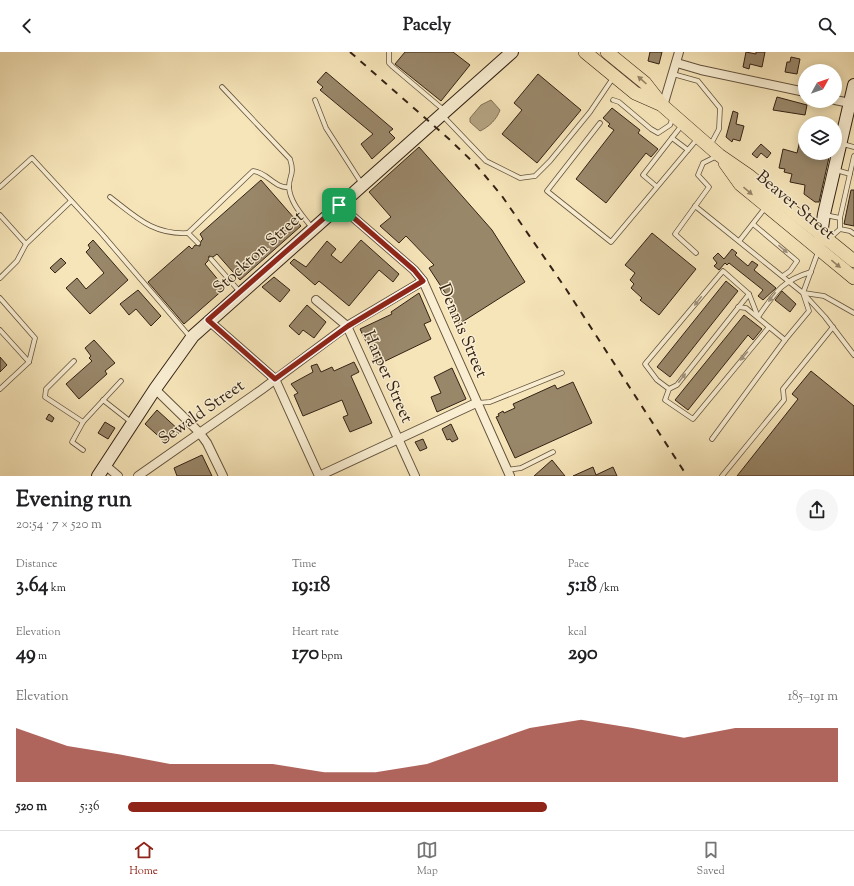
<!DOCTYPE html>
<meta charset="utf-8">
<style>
:root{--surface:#fff;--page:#f6f6f6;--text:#202124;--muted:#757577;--line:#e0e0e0;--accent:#8f2418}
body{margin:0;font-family:"Sorts Mill Goudy",serif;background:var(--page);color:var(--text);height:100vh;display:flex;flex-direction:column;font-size:15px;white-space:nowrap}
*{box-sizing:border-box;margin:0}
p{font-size:13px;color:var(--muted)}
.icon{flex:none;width:22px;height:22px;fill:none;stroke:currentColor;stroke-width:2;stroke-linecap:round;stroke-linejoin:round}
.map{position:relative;height:424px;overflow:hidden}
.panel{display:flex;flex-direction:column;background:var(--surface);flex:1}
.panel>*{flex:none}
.needle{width:26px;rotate:50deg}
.fabs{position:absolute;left:798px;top:12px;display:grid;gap:8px}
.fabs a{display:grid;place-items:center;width:44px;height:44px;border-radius:50%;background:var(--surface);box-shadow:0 2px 10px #0003;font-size:20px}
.pin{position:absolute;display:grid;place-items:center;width:34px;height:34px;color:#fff;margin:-17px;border-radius:8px;box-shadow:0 2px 6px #0006}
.round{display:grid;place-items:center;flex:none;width:42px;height:42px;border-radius:21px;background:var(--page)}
.overview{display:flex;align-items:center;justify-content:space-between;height:68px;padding:0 16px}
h1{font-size:22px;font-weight:700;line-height:30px}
.stats{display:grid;grid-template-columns:repeat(3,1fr);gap:6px;height:68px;padding:4px 16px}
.stats div{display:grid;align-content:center}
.stats b{font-size:20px;font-weight:700}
.stats small{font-size:11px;font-weight:400}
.stats p{font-size:11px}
.chart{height:112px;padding:8px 16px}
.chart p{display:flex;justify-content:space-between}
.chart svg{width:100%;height:72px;margin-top:4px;fill:var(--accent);opacity:.7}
ul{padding:0 16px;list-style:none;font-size:13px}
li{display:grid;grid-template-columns:64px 48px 1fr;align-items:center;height:30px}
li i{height:10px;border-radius:5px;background:var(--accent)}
header{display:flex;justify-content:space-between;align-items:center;height:52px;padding:0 16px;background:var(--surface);font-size:18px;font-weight:700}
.dock{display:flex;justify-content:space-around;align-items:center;height:56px;border-top:1px solid var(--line);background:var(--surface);font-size:11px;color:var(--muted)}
.dock a{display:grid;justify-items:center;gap:2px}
.dock .active{color:var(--accent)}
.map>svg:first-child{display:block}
</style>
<header><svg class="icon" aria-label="back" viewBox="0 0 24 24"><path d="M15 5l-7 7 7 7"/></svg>Pacely<svg class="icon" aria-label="search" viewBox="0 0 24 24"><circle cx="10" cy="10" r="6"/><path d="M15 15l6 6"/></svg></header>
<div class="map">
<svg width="854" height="424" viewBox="0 0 854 424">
<rect width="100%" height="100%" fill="#f6e5b9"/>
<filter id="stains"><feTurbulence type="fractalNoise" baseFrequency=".005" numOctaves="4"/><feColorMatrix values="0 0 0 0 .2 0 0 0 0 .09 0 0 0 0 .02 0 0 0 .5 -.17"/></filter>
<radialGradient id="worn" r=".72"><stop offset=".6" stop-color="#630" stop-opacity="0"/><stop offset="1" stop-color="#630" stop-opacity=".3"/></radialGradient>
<!-- water -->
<path fill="#b4a381" stroke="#816f56" d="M491,48L500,58C497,67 489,75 480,79L470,70V66L481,53Z"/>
<!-- building -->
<g fill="#99876a" stroke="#342215">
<path d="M405,0H453L470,13L441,49L395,12Z"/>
<path d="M650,0H662L659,12L648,9Z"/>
<path d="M746,0L756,2V0H765L762,15L750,12L749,17L743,15Z"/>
<path d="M791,5L800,7L797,22L785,20L787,10H790Z"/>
<path d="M326,20L393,77L389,80L395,86L372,107L361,92L373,82L320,38L323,35L317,30Z"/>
<path d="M538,22L581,58L537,111L502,82L522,58L514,51Z"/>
<path d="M777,45L807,53L805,63L773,58Z"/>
<path d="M612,56L640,78L638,81L658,97L651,105L646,101L606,151L576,127L614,78L608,74L610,72L603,66Z"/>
<path d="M733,59L738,61L736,72L744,74L740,89L733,87L732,90L726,85Z"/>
<path d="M803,76H805V101H830L819,150H815L804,142L805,133L790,130L792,122L784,120L785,117L779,116L783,97L797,101Z"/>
<path d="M761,92L771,101L767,106L761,101L757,106L752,102Z"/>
<path d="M419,95L492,178L525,230L459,272L450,259L455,256L429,216L434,213L406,184L399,191L380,174L391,165L369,140Z"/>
<path d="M261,128L301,174L240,228L217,202L213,205L209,204L208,209L205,212L225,236L184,272L148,230L189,194L192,197L195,193L200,194L201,189L203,187L200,182Z"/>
<path d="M851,138H854V174L844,172Z"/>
<path d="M652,181L696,217L659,263L640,248L642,246L631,236L634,232L630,228L635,221L625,213Z"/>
<path d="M93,188L128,228L90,262L66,236L77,226L86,237L104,221L86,200L90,196L88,193Z"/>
<path d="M361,188L399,222L393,230L379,218L349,254L319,229L315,233L290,211L294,207L306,215L327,189L336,197L331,203L341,211Z"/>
<path d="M732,197L737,201L735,203L748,214L752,209L758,213L754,218L776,236L763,248L758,244L763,238L729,211L727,213L725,211L719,218L714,214L717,211L713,206L718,201L724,207Z"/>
<path d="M61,206L66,211L55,221L50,216Z"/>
<path d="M274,225L290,238L280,250L262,235Z"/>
<path d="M726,229L738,239L670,325L657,315Z"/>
<path d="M138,238L161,264L151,274L136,257L129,263L120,252Z"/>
<path d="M782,239L796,252L790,260L775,248Z"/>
<path d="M419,241L431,269L424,272L431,287L377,313L360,277L392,262L391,260Z"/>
<path d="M307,253L326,270L314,286L303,278L299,283L289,274Z"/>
<path d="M744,263L762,277L753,288L748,283L688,358L675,348Z"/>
<path d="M94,288L115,311L105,319L107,322L79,347L66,332L92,309L89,306L91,304L85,296Z"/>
<path d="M0,305L7,313L0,320Z"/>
<path d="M354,310L359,320L351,324L372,371L350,380L343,365L348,363L342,348L303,364L294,343L298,341L291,332L313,320L311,314L317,312L321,320L332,315L334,319Z"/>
<path d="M452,316L466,347L437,360L431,345L441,341L434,325Z"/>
<path d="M811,319L854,354V424H737L798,347L792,342Z"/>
<path d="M573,330L592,371L515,406L496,365L499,364L498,362L503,359L504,361L515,356L513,352L555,333L557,337Z"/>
<path d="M157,358L180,379L176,384L172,382L165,390L145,372Z"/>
<path d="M49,362L54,366L52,370L46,367Z"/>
<path d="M105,370L115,376L108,387L98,381Z"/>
<path d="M451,372L458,387L452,390L450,387L447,388L442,377Z"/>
<path d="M423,387L427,396L420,399L415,390Z"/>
<path d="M202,403L212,424H177L174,416Z"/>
<path d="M552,408L565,424H534Z"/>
<path d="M593,415L596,423L613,415L617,424H573Z"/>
</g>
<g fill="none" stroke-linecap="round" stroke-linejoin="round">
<!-- lane casing -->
<g stroke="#64533e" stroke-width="5.5">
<g id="lane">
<path d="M389,0V11L393,15L445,59"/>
<path d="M673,22L698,29L720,56L719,77L711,92"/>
<path d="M222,35L290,107C295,123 289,123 289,135C290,151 303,164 312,176"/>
<path d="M315,48L326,76L362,132"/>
<path d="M613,48L619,50L651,77L658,81L670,73L673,65"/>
<path d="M443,64L486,109L520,126L535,124L550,109L590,60L613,26"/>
<path d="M600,71L547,139L611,190L698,86"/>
<path d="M672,86L688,98"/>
<path d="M843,92L854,95"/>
<path d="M836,118L850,122"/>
<path d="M656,134L643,123L682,73"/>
<path d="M0,135L32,106L102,182L191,286"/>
<path d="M110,145C136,165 153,183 188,181"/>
<path d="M695,154L803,241L825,265L854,303"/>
<path d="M0,163L26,192L71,149"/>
<path d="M825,163L840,166V177L850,179L854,182"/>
<path d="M840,166L854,104"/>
<path d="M753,172L797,209L790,219L783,224"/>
<path d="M830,186L840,177"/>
<path d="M740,188L765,156"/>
<path d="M198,191L188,181L253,119C267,120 275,137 289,135"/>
<path d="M696,201L675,182L709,135L698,123L703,111L717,104"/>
<path d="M211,207L240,240"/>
<path d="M0,226L17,209L26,192"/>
<path d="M804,241L824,244L854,261"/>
<path d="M749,242L677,333L669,337L665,348L693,367L769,275"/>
<path d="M0,246L35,286L29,310L0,337"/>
<path d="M738,255L746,256L785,288L809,259L803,241L818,200"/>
<path d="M758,265C775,241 781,229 811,220"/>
<path d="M0,278L29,310"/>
<path d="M74,309L46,337L45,345L83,370"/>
<path d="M669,337L657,328L645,312L723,219L749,242L758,265"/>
<path d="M103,348L131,370"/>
<path d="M477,351L490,350L562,321"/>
<path d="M712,387L785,288"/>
<path d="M83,398L72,390L83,370L121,329"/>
<path d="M507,418L521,416L553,400"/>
<path d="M722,424L784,348L783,337L833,275"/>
</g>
</g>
<!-- street casing -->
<g stroke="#64533e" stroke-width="10">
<g id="street">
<path d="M677,11L701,18L805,40"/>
<path d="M835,48L850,51"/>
<path d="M663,54L679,0"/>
<path d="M339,153L414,218L423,229L510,424"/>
<path d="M316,248L347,274L415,424"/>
<path d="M208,268L275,327L319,424"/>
<path d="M155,337L199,380L207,391L223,424"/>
<path d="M105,413L118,424"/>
<path d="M138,424L261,338L347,274L423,229"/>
<path d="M319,424L476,351"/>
</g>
</g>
<!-- secondary casing -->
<g stroke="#342215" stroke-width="14">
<g id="secondary">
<path d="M820,190L824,162L854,33"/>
<path d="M98,424L155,337L193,284L512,0"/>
</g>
</g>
<!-- primary casing -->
<g stroke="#342215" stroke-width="14">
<g id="primary">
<path d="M585,0L635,41L660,52"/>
<path d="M607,0L645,31L663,54L719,103L748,123L854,209"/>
<path d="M725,111L740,132L854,226"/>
</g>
</g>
<!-- lane -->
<use href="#lane" stroke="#f9eed2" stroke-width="4"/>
<!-- street -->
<use href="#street" stroke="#f9eed2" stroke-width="8"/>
<!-- secondary -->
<use href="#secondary" stroke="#f9eed2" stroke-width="12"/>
<!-- primary -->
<use href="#primary" stroke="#f6e5b9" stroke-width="13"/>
<!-- rail -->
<path stroke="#342215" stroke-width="2" stroke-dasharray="7 7" stroke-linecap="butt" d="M350,0L449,87L476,113L502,144L566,237L687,424"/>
</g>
<!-- one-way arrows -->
<defs><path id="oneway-solid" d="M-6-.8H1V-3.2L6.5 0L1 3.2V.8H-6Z"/></defs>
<g fill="#958467">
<use href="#oneway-solid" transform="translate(642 28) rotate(-138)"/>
<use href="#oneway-solid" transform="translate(748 139) rotate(41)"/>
<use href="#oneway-solid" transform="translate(836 212) rotate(39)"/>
</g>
<g fill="#a0927d">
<use href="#oneway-solid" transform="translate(783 197) rotate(40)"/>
<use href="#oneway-solid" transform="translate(772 245) rotate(127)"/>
<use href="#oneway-solid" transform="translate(698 249) rotate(129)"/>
<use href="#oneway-solid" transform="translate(744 304) rotate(130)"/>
<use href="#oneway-solid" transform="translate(682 326) rotate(-52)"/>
</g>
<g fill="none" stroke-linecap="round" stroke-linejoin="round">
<!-- route casing -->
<g stroke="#fff" stroke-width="8">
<path id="route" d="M339,153L414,218L423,229L348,274L275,327L208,268Z"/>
</g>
<!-- route -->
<use href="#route" stroke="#8f2418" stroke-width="5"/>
</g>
<g text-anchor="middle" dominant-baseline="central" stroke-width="3" stroke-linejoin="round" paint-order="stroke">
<!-- street labels -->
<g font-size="17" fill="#342215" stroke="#f9eed2">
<text transform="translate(795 154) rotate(40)">Beaver Street</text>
<text transform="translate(259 201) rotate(-42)">Stockton Street</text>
<text transform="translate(462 279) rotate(67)">Dennis Street</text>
<text transform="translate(387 325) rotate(66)">Harper Street</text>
<text transform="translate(202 361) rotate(-35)">Sewald Street</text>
</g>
</g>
<rect width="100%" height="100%" filter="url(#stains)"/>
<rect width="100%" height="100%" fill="url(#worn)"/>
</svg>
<div class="fabs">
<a><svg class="needle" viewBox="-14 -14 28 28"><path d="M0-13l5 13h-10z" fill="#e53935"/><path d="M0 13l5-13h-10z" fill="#757577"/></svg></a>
<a><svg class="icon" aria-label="layers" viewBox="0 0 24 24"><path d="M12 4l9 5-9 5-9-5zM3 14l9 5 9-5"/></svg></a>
</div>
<div class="pin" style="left:339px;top:153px;background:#1e9e55"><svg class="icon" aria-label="arrive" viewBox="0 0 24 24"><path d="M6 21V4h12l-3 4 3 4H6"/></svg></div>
</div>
<section class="panel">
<div class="overview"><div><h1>Evening run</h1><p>20:54 · 7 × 520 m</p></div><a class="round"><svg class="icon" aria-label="share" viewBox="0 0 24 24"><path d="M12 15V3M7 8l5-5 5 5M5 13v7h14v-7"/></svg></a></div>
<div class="stats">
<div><p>Distance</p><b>3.64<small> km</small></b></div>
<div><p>Time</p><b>19:18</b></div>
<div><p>Pace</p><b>5:18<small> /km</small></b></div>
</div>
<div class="stats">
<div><p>Elevation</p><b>49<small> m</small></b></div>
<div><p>Heart rate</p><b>170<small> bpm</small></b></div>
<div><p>kcal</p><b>290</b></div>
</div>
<div class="chart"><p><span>Elevation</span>185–191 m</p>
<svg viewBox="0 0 160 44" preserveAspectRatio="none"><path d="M0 44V11L10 22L20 27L30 33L40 33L50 33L60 38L70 38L80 33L90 22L100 11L110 6L120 11L130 17L140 11L150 11L160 11V44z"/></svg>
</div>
<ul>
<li><b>520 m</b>5:36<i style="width:59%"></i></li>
</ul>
</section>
<nav class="dock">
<a class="active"><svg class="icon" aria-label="home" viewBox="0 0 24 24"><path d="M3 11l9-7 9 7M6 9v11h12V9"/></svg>Home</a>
<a><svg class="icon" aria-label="map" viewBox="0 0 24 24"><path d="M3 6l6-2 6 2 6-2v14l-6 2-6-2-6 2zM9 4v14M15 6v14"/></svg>Map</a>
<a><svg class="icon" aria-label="saved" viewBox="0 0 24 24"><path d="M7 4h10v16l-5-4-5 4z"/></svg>Saved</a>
</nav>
